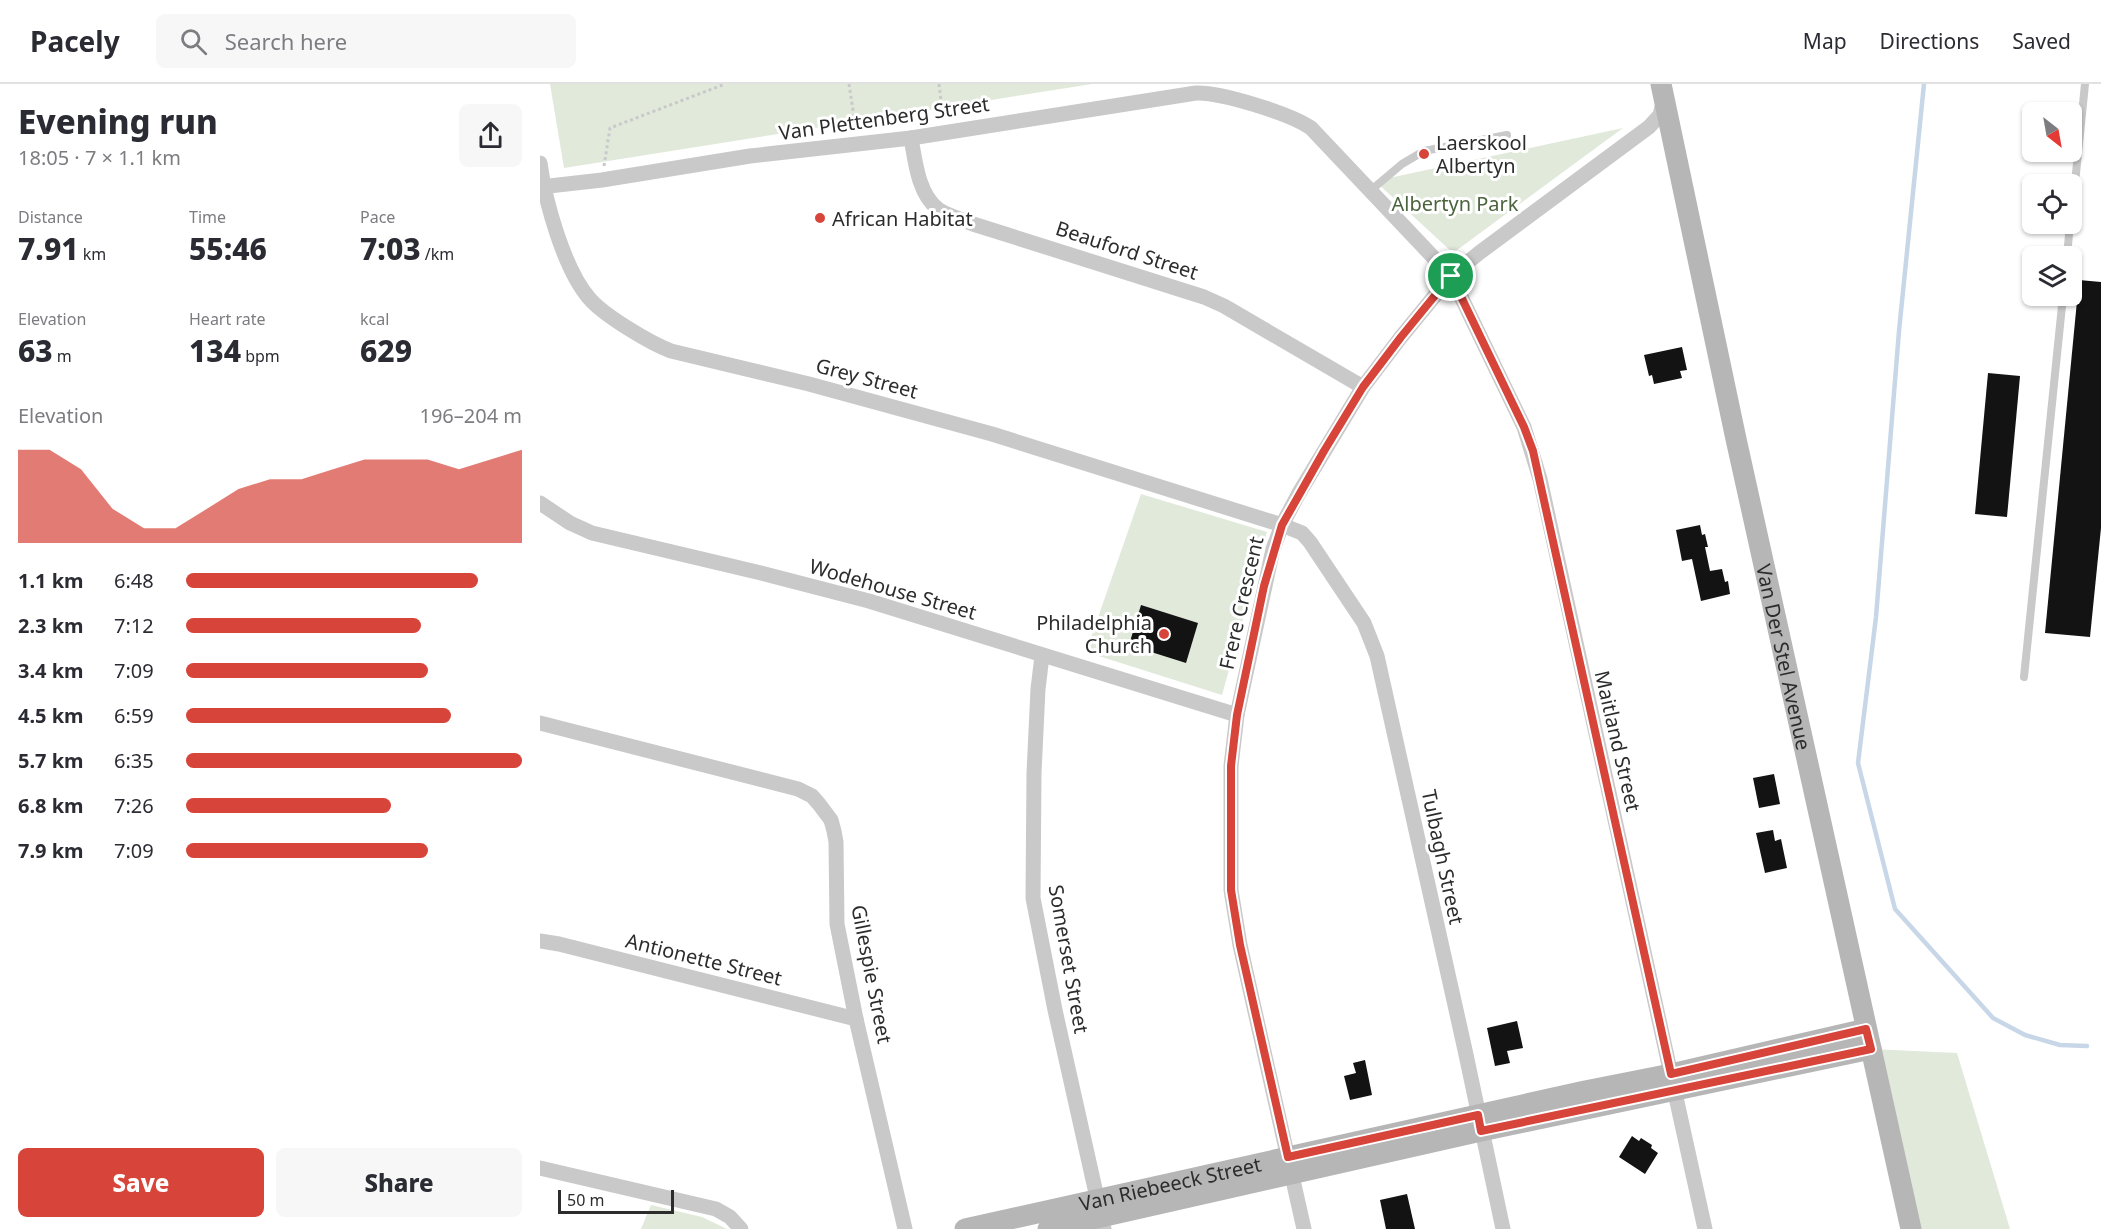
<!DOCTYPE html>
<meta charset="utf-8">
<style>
:root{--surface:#fff;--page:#f7f7f7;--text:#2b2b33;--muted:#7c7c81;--line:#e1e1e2;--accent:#d7443a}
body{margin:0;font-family:"Noto Sans",sans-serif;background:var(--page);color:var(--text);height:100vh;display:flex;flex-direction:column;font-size:22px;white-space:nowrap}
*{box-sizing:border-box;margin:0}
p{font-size:20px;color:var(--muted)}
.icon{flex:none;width:33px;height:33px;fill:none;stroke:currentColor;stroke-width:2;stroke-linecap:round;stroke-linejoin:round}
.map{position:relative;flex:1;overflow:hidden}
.panel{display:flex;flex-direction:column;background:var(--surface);width:540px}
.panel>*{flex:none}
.needle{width:39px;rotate:149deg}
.tools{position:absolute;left:1482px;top:18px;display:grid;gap:12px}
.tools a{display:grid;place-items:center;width:60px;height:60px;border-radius:9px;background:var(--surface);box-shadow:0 2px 4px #0004;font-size:30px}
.scale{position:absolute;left:18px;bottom:15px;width:116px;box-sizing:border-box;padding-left:6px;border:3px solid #2c2c2c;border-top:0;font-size:16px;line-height:21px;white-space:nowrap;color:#2c2c2c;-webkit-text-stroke:4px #fff;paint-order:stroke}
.pin{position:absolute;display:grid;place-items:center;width:51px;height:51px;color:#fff;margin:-26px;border:3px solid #fff;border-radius:50%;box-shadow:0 2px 6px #0007}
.round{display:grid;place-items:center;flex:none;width:63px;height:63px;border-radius:9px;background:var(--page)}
.headline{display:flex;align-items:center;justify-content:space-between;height:102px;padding:0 18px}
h1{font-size:33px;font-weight:800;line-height:45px}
.metrics{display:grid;grid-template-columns:repeat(3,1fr);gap:9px;height:102px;padding:6px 18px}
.metrics div{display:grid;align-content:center}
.metrics b{font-size:30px;font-weight:800}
.metrics small{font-size:16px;font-weight:400}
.metrics p{font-size:16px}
.chart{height:168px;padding:12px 18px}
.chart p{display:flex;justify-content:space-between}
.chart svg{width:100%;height:108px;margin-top:6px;fill:var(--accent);opacity:.7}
.action{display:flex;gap:12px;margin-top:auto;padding:12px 18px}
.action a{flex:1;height:69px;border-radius:9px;background:var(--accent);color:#fff;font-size:24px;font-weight:800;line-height:69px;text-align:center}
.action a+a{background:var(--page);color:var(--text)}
ul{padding:0 18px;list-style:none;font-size:20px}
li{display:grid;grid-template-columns:96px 72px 1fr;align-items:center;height:45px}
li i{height:15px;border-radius:8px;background:var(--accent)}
header{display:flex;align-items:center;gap:36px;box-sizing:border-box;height:84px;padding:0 30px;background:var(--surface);border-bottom:2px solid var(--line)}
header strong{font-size:28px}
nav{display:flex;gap:33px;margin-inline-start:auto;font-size:21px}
.search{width:420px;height:54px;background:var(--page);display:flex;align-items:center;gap:15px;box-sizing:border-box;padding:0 21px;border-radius:9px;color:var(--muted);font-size:22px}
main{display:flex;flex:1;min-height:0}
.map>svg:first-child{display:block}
</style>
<header>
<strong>Pacely</strong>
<div class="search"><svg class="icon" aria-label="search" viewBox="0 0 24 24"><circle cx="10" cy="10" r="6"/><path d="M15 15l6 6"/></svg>Search here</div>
<nav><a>Map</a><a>Directions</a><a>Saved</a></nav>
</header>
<main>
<section class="panel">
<div class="headline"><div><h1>Evening run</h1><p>18:05 · 7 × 1.1 km</p></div><a class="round"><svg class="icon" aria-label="share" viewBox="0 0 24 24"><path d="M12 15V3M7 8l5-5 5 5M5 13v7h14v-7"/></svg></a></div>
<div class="metrics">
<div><p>Distance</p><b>7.91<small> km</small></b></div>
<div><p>Time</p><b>55:46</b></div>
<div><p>Pace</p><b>7:03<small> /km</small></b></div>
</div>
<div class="metrics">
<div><p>Elevation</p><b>63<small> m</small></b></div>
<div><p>Heart rate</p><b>134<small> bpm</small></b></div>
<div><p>kcal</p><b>629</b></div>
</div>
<div class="chart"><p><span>Elevation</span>196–204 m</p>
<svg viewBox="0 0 160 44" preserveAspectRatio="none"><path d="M0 44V6L10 6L20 14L30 30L40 38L50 38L60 30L70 22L80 18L90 18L100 14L110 10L120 10L130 10L140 14L150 10L160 6V44z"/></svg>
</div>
<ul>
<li><b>1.1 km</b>6:48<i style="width:87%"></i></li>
<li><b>2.3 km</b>7:12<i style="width:70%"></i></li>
<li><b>3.4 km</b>7:09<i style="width:72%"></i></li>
<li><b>4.5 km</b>6:59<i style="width:79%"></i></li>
<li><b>5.7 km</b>6:35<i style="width:100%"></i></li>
<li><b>6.8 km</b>7:26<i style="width:61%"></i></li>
<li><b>7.9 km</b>7:09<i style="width:72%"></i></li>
</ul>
<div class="action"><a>Save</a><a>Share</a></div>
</section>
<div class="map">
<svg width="1561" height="1145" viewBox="0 0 1561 1145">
<rect width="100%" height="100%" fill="#fff"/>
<!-- green -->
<g fill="#e1e9db">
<path d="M10,0H552L24,84Z"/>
<path d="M1083,44L913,169L835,97Z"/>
<path d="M601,410L727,448L682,611L546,568Z"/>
<path d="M1331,965L1417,969L1470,1145H1371Z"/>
<path d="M111,1121L162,1133L187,1145H101Z"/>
</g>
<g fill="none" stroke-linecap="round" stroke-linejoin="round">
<!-- stream -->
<path stroke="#c8d7e8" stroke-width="4.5" d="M1384,0L1359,247L1336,533L1318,679L1355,825L1453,934L1485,951L1520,961L1547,962"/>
</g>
<!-- building -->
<g fill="#131313">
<path d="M1539,196L1561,198V444L1550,553L1505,549Z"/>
<path d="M1142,263L1147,286L1140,287L1142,294L1114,300L1112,291L1109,292L1104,271Z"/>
<path d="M1448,289L1480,292L1467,433L1435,430Z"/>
<path d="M1160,441L1162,451L1165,450L1168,463H1165L1170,487L1182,485L1185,498L1188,497L1190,510L1161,517L1152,475L1142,477L1136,446Z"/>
<path d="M601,521L658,539L646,579L589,561Z"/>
<path d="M1234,690L1240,720L1219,724L1213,694Z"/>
<path d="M1233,746L1235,757L1241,755L1247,784L1225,789L1216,749Z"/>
<path d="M977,937L983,964L967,967L970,979L955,982L947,944Z"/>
<path d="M825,976L832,1011L810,1016L804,992L816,989L813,979Z"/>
<path d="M1092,1052L1099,1057L1101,1054L1112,1061L1111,1064L1118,1069L1105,1090L1079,1073Z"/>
<path d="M867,1110L875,1145H846L840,1116Z"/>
</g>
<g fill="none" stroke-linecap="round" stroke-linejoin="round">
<!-- path -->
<g stroke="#c9c9c9" stroke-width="3" stroke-dasharray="3 3" stroke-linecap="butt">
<path d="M309,0L316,46"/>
<path d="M399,0L403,34"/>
<path d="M64,82L70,44L185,0"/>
</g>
<!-- lane -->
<g stroke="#c9c9c9" stroke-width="8">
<path d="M830,107L862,80L884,67L967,51"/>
<path d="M1532,129L1545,0"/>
<path d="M1527,172L1530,140"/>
<path d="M1484,593L1523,212"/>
</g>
<!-- street -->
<g stroke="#c9c9c9" stroke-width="15">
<path d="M371,54C375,76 378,110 398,125C407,132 422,135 433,140L664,213L684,222L823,303"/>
<path d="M0,79C5,117 24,185 49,214C63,231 110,259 131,267L269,300L452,350L742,441L762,449L770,458L824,539L837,572L925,966L963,1145"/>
<path d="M0,103L62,96L210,72L371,54L656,9C681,8 751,30 771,44L911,192L984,343L1000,395L1165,1145"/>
<path d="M0,419L30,439L52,449L221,489L329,517L697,631"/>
<path d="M502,572L498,605L494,689L493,814L515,926L564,1145"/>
<path d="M0,639L258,705L272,712L279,720L291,736L294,747L296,758L297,840L316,935L365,1145"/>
<path d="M0,857L19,860L316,935"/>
<path d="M0,1084L176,1125L190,1133L201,1145"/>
<path d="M764,1145L700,861L691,806V682L697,631L733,465L742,441L759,409L823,303L861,253L911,192L939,169L1109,43L1120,31L1124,15"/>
</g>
<!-- secondary -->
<g stroke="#b6b6b6" stroke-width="21">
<path id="s1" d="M1121,0L1196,355L1371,1145"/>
<path id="s2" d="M425,1145L1045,1007L1131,990L1326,945"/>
<path d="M508,1145L941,1047L1331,965"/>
</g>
</g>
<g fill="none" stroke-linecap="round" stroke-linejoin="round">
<!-- route casing -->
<g stroke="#fff" stroke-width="12">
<path id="route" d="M911,192L984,343L993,367L1131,990L1326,945L1331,965L941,1047L938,1031L748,1073L700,861L691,806V682L697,631L724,502L742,441L784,367L823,303L861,253Z"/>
</g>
<!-- route -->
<use href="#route" stroke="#d7443a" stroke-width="8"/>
</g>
<!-- markers -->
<g fill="#d7443a" stroke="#fff" stroke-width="2">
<circle cx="884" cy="70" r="6"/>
<circle cx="280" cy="134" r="6"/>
<circle cx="624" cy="550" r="6"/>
</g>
<g text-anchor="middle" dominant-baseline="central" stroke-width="6" stroke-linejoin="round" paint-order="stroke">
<!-- street labels -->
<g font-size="20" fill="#2c2c2c" stroke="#fff">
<text transform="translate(344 34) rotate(-8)">Van Plettenberg Street</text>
<text transform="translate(587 166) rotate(18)">Beauford Street</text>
<text transform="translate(327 294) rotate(15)">Grey Street</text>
<text transform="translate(353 505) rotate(16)">Wodehouse Street</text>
<text transform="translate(701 519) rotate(-77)">Frere Crescent</text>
<text stroke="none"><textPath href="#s1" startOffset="586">Van Der Stel Avenue</textPath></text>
<text transform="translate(1078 657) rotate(77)">Maitland Street</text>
<text transform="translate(903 773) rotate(78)">Tulbagh Street</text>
<text transform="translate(164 875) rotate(14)">Antionette Street</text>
<text transform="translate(529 875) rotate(80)">Somerset Street</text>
<text transform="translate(332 890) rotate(79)">Gillespie Street</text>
<text stroke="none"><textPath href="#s2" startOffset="210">Van Riebeeck Street</textPath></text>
</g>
<!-- poi labels -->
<g font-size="20" fill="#2c2c2c" stroke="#fff" text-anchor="start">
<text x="896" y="58">Laerskool<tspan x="896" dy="23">Albertyn</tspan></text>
<text x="292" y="134">African Habitat</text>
<text x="612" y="538" text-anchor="end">Philadelphia<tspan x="612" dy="23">Church</tspan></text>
</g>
<!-- park labels -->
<g font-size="20" fill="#4b643e" stroke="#fff">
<text x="915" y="119">Albertyn Park</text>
</g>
</g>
</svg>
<div class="tools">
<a><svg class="needle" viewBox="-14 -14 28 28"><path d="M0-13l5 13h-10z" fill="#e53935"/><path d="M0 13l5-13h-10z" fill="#7c7c81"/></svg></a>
<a><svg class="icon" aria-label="locate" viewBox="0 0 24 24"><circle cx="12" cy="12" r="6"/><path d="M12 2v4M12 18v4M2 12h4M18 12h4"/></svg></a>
<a><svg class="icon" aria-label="layers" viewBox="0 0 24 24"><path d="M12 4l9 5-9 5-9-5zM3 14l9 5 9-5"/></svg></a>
</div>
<div class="scale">50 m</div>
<div class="pin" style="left:911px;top:192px;background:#1e9e55"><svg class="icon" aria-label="arrive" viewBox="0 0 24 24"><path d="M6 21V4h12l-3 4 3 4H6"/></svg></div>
</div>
</main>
